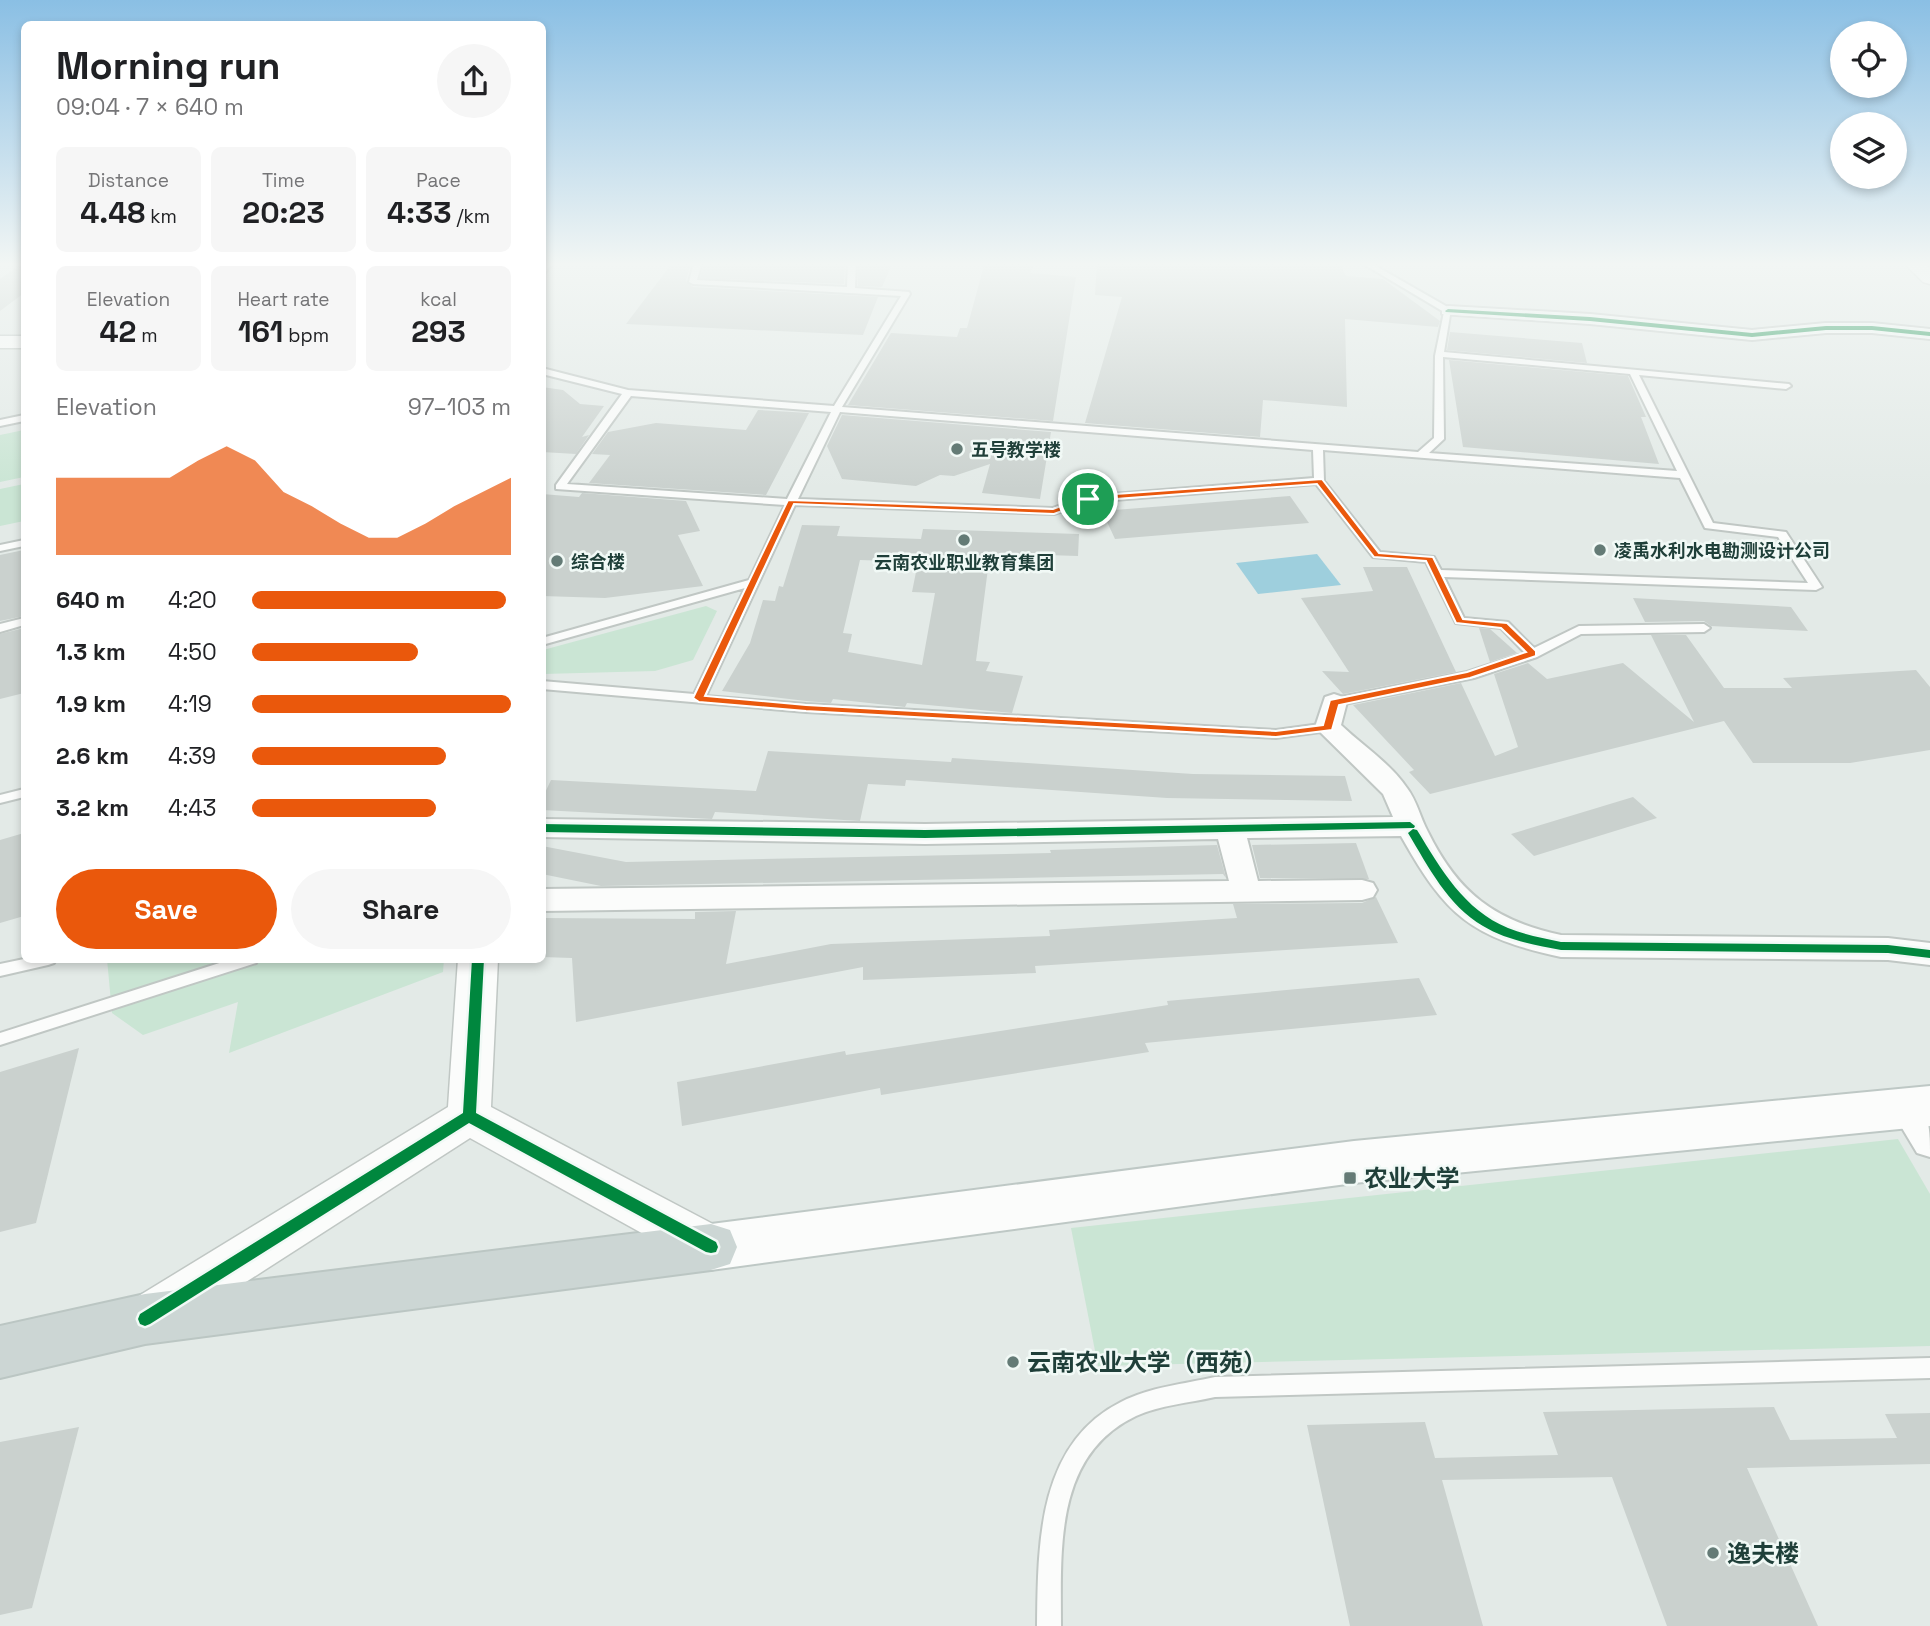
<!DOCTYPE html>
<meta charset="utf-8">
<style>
:root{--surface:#fff;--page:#f6f6f6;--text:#202124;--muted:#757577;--accent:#ea580c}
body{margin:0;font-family:"Space Grotesk","Noto Sans SC",sans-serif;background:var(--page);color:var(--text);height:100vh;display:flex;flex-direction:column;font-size:26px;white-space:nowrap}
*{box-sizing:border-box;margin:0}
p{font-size:23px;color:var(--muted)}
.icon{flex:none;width:38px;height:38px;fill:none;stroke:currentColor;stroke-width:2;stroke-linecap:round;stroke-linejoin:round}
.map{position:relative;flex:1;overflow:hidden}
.details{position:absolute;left:21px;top:21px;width:525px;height:942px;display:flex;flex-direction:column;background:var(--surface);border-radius:10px;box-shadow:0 4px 10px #0003}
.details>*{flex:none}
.tools{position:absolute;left:1830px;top:21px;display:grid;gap:14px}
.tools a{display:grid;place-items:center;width:77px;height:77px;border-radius:50%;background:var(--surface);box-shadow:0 4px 10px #0003;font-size:35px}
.pin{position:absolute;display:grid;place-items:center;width:60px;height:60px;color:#fff;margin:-30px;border:4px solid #fff;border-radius:50%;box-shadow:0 2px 7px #0007}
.round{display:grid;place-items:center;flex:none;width:74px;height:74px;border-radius:37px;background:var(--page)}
.headline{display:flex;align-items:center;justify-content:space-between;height:119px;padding:0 35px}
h1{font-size:38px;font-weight:700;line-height:52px}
.stats{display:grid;grid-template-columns:repeat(3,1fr);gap:10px;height:119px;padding:7px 35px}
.stats div{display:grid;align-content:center;border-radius:10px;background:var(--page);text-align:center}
.stats b{font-size:30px;font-weight:700}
.stats small{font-size:19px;font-weight:400}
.stats p{font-size:19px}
.chart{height:196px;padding:14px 35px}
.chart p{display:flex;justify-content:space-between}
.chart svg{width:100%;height:126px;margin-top:7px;fill:var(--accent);opacity:.7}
.action{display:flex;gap:14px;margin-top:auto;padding:14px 35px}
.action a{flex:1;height:80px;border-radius:42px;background:var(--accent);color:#fff;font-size:28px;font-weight:700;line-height:80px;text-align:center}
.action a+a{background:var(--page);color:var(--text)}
ul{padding:0 35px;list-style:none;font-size:23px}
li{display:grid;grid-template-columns:112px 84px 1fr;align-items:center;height:52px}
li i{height:18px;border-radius:9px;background:var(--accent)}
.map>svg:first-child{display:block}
</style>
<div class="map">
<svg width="1930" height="1626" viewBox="0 0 1930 1626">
<rect width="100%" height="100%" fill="#e3eae7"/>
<!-- green -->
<g fill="#cae5d4">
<path d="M24,430V477L0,482V435Z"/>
<path d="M24,484V521L0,526V489Z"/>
<path d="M706,606L717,611L693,660L655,671L543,674V650Z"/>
<path d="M107,959H444L443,972L229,1053L238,1002L143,1035L112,1013Z"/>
<path d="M1898,1139L1930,1194V1346L1098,1366L1071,1228Z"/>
</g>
<!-- water -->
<path fill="#9ecfdd" d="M1317,554L1341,585L1258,594L1236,563Z"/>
<!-- building -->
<g fill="#cad1ce" fill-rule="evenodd">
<path d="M24,262V293L0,311V279Z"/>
<path d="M673,262H691L686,281L693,287L878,297L863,335L626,324Z"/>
<path d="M704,262H845L844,284L700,278Z"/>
<path d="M858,262H893L882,287L858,286Z"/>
<path d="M985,262H1036L1030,273L1076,277L1053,421L848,405L891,333L957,337L960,328H967Z"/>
<path d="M1097,262H1339L1346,276L1383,279L1440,321L1438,327L1345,319L1347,407L1263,400L1260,437L1085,423L1122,297L1095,295Z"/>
<path d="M1450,332L1582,343L1587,363L1447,350Z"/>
<path d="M1449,360L1628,376L1646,417H1641L1659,464L1463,447Z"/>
<path d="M542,387L563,390L580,404L604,406L582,437L589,435L576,454L542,452Z"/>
<path d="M758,410L809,413L766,495L589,483L610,455L592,454L608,432L656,423L746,430Z"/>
<path d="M842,415L1051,432L1040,499L982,493L990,464L954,476L940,475L916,486L842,479L827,446Z"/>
<path d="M582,493L686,501L700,531L678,535L703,586L605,598L542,596V494L579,497Z"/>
<path d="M1290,496L1309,523L1115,539L1102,511Z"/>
<path d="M802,525L840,526L837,536L921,539L923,529L1079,534L1078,556L990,553L976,661L990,662L986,671L1023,676L1012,713L907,703L905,707L833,699L831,703L806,701L722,691L750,643L763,600L775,601L779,586L783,587ZM860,560L918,562L912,592L935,593L922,665L848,652L852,634L843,633Z"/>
<path d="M24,550V616L0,621V555Z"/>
<path d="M1363,567H1407L1456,672L1343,694L1322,671L1349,672L1301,598L1373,591Z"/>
<path d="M1633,598L1791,607L1808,631L1711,626L1704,621L1645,622Z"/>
<path d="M24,628V693L0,699V634Z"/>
<path d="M1479,628L1490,629L1517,653L1490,662Z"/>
<path d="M1651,635H1686L1724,688H1792L1783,678L1916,670L1930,687V750L1850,763H1753L1724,721L1430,794L1409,772L1414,770L1353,705L1461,683L1495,756L1518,747L1494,674L1528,663L1547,679L1623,663L1694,722Z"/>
<path d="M768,751L951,762L952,758L1193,774L1345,776L1352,801L1167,798L906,780L905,786L868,784L860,821L715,812L712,819L542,810V799L551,780L756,791Z"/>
<path d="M1633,797L1657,818L1534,856L1511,834Z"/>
<path d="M24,833V916L0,923V840Z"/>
<path d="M1356,843L1369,879L1260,878L1252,845Z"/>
<path d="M1217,845L1226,878L1223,874L601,886L542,874V846L626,862L1051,853L1050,850Z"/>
<path d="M1376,897L1398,943L1035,966L1036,973L863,980V967L576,1022L572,958L542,957V918L695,919V912L736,911L726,964L831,944L1050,936L1049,930L1237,918L1233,904L1362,903Z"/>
<path d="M1419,978L1437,1015L1145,1043L1149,1052L881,1095L880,1088L682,1126L677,1082L845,1051L846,1055L1168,1005L1167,1001Z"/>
<path d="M79,1048L36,1223L0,1232V1072Z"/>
<path d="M1774,1407L1790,1440L1897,1438L1885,1414L1930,1413V1464L1747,1468L1818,1626H1667L1612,1477L1442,1480L1483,1626H1350L1307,1425L1425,1422L1435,1458L1558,1455L1543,1412Z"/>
<path d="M79,1427L32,1608L0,1615V1442Z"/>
</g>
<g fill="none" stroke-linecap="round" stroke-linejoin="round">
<!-- service casing -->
<g stroke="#c0c7c4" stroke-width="4">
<g id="service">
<path d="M546,262H554L542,276V268Z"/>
<path d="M694,262H702L697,280L847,287L848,262H856L855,288L909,292L910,294L842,407L1418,452L1434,438L1435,356L1444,312L1360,262H1369L1451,309L1444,352L1789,384L1791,386L1786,389L1639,375L1713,523L1786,532L1822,587L1816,590L1444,577L1464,618L1508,622L1534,648L1579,626L1704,624L1710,628L1704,632L1581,634L1537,657L1474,678L1334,706L1330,705L1328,702L1330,699L1467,672L1525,653L1501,628L1456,623L1426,562L1373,557L1316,484L1089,502L1054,514L795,505L706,696L806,704L1276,730L1328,723L1335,727L1328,731L1276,738L806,712L542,689V681L694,694L745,588L542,645V638L749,580L785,505L556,489V485L622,394L542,374V368L628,390L834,406L901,296L693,284L689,282ZM1443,357L1630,374L1677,471L1429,453L1444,439ZM631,396L831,412L787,499L567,484ZM840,412L1313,450L1314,478L1088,496L1053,508L798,499ZM1323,450L1680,478L1705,528L1778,537L1808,583L1441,570L1434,557L1380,552L1324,481Z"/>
<path d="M24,415V421L0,426V420Z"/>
<path d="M24,540V546L0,551V545Z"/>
<path d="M24,618V625L0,632V624Z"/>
<path d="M24,789V797L0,803V795Z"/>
<path d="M24,959H56L54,963L48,965L0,976V964Z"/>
<path d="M232,959H258L256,963L0,1045V1033Z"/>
<path d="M1930,1358V1378L1215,1397C1189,1403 1160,1405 1136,1416C1054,1455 1061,1549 1061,1626H1037C1038,1545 1037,1444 1121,1402C1150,1387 1184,1384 1215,1377Z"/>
</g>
</g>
<!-- minor casing -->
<g stroke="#c0c7c4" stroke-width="4">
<g id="minor">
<path d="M1448,306L1590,314L1752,330L1826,323H1872L1930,329V339L1872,333H1826L1752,340L1590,324L1442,314V308Z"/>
<path d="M1334,694L1343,697L1347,702L1341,725C1363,746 1390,763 1407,788C1417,801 1420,817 1428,832C1458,893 1495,921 1561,935L1888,938L1930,943V965L1888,960L1561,957C1470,937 1446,916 1401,836L1247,838L1258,881L1362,880L1373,883L1377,890L1373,897L1362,900L542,911V889L1229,881L1218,839L925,844L542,837V819L925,824L1393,817L1383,794L1315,727L1325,697Z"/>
<path d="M1907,1094C1930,1104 1930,1131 1930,1157L1917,1153L1890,1108L1895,1098Z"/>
</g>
</g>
<!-- tertiary casing -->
<g stroke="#c0c7c4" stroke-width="3">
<g id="tertiary">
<path d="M1903,262H1923L1930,268V284L1923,282Z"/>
<rect x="0" y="336" width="24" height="12"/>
<path d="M458,959H498L491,1107L728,1232L735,1247L728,1262L711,1268L694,1262L470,1138L173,1329L155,1336L137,1329L130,1313L137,1297L448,1107Z"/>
</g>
</g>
<!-- secondary casing -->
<g stroke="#bec8c5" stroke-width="4">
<path id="secondary" d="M1930,1086V1126L1354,1183L711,1270L692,1264L685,1247L692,1230L711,1224L1354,1141Z"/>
</g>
<!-- primary casing -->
<g stroke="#bbc6c3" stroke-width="4">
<path id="primary" d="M711,1224L730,1230L737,1247L730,1264L711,1270L145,1344L0,1378V1326L145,1294Z"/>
</g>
<!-- service -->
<use href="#service" fill="#fbfcfb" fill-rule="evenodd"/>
<!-- minor -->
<use href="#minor" fill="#fbfcfb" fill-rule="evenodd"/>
<!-- tertiary -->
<use href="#tertiary" fill="#fbfcfb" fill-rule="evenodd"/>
<!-- secondary -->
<use href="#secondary" fill="#fbfcfb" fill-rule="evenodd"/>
<!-- primary -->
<use href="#primary" fill="#ccd6d4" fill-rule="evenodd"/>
<!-- cycleway casing -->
<g stroke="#f1f9f6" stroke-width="5">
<g id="cycleway">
<path d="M1448,309L1590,317L1752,333L1826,326H1872L1930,332V336L1872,330H1826L1752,337L1590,321L1446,312L1445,311Z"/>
<path d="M1410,822L1415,826L1414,828L925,838L542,832V824L925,830Z"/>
<path d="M1413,829L1417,830C1441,869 1464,910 1508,928C1525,935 1543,938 1561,942L1888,945L1930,950V958L1888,953L1561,950C1535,945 1506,940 1483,926C1448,906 1428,866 1408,833Z"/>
<path d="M472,959H484L476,1113L716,1242L718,1247L716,1252L711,1253L706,1252L469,1123L150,1324L145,1326L140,1324L138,1319L140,1314L463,1113Z"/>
</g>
</g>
<!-- cycleway -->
<use href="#cycleway" fill="#00873e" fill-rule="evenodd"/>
</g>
<!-- sky -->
<linearGradient id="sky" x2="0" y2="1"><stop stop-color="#8abfe4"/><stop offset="0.54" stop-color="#f2f6f4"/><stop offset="1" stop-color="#f2f6f4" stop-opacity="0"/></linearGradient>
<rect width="1930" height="489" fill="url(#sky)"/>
<!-- route -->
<path fill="#ea580c" stroke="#fff" stroke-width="2" fill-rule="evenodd" d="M1322,479L1379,553L1433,557L1463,619L1507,623L1536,651V656L1470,678L1339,705L1332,730L1276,737L806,711L699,702L693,698L788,500L1053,509L1088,496ZM1317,484L1374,557L1426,561L1456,623L1501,628L1526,652L1467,672L1330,700L1323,725L1276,731L806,705L705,696L794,504L1054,514L1089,501Z"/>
<!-- markers -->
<g fill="#647b76" stroke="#f1f9f6" stroke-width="2.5">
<circle cx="957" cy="449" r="7"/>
<circle cx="964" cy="540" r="7"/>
<circle cx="1600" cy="550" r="7"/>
<circle cx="557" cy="561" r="7"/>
<rect x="1343" y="1171" width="14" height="14" rx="3.5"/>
<circle cx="1013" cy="1362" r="7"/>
<circle cx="1713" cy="1553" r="7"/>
</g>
<g text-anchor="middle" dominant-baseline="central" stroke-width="5" stroke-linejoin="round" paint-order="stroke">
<!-- far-poi labels -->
<g font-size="18" font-weight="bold" fill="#1f3f39" stroke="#f1f9f6" text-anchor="start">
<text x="971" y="449">五号教学楼</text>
<text x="1614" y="550">凌禹水利水电勘测设计公司</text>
<text x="571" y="561">综合楼</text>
<text x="964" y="562" text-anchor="middle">云南农业职业教育集团</text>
</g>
<!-- near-poi labels -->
<g font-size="24" font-weight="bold" fill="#1f3f39" stroke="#f1f9f6" text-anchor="start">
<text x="1364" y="1178">农业大学</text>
<text x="1027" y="1362">云南农业大学（西苑）</text>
<text x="1727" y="1553">逸夫楼</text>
</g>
</g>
</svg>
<div class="tools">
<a><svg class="icon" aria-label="locate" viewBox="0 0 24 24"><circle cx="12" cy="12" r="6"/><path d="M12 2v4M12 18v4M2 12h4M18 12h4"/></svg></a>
<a><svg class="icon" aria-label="layers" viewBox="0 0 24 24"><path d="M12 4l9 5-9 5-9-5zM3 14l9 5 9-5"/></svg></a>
</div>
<div class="pin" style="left:1088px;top:499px;background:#1e9e55"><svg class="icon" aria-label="arrive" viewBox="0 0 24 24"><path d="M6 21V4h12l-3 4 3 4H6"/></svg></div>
<section class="details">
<div class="headline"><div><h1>Morning run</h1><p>09:04 · 7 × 640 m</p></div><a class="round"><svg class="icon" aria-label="share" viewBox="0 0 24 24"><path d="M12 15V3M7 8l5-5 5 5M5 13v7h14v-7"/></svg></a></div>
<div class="stats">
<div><p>Distance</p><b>4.48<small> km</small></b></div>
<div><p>Time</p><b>20:23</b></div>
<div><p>Pace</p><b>4:33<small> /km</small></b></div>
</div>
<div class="stats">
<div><p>Elevation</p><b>42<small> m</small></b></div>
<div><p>Heart rate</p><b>161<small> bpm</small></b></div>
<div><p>kcal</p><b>293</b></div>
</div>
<div class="chart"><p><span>Elevation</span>97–103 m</p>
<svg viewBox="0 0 160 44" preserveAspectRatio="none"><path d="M0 44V17L10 17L20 17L30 17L40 17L50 11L60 6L70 11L80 22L90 27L100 33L110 38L120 38L130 33L140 27L150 22L160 17V44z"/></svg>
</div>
<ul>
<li><b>640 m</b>4:20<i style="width:98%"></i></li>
<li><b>1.3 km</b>4:50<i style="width:64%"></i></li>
<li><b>1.9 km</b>4:19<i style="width:100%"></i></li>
<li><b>2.6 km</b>4:39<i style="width:75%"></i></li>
<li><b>3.2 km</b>4:43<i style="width:71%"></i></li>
</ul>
<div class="action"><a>Save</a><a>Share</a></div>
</section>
</div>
